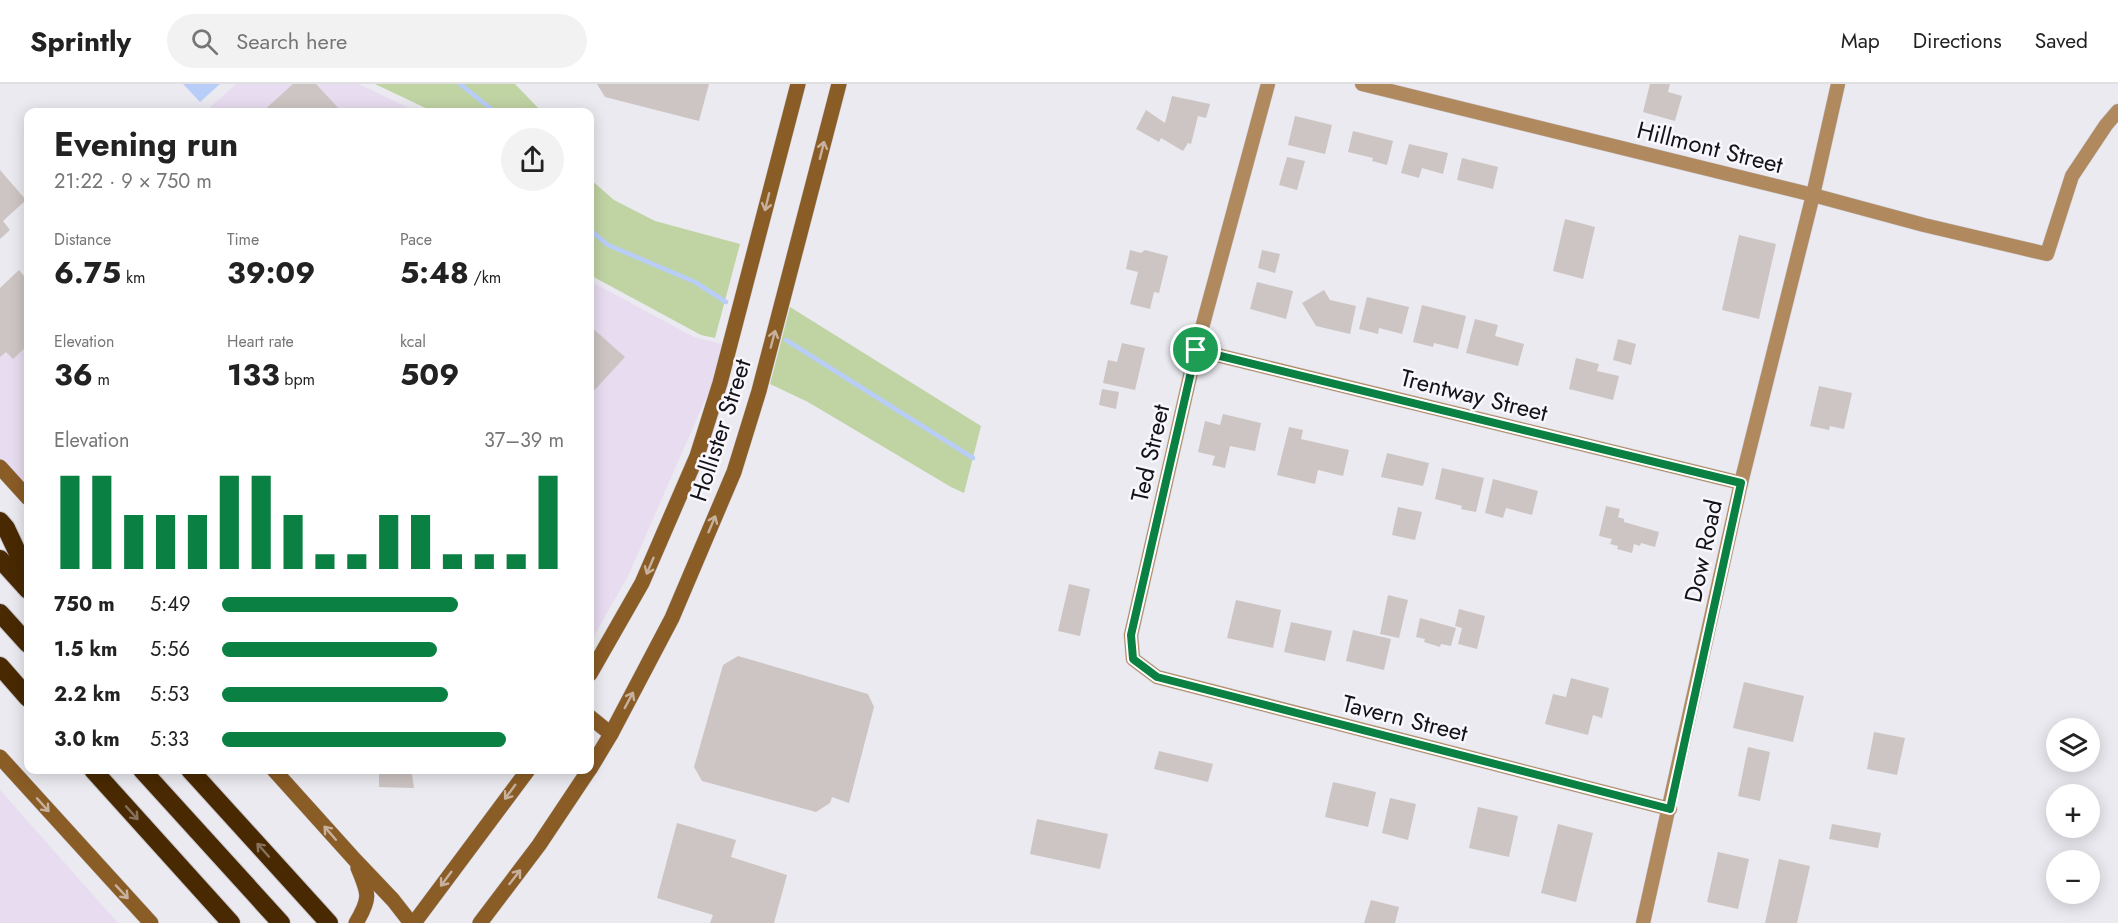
<!DOCTYPE html>
<meta charset="utf-8">
<style>
:root{--surface:#fff;--page:#f2f2f2;--text:#222;--muted:#767676;--line:#e0e0e0;--accent:#0b8043}
body{margin:0;font-family:Jost,sans-serif;background:var(--page);color:var(--text);height:100vh;display:flex;flex-direction:column;font-size:22px;white-space:nowrap}
*{box-sizing:border-box;margin:0}
p{font-size:20px;color:var(--muted)}
.icon{flex:none;width:33px;height:33px;fill:none;stroke:currentColor;stroke-width:2;stroke-linecap:round;stroke-linejoin:round}
.map{position:relative;flex:1;overflow:hidden}
.drawer{position:absolute;left:24px;top:24px;width:570px;height:666px;display:flex;flex-direction:column;background:var(--surface);border-radius:12px;box-shadow:0 3px 15px #0003}
.drawer>*{flex:none}
.tools{position:absolute;left:2046px;top:634px;display:grid;gap:12px}
.tools a{display:grid;place-items:center;width:54px;height:54px;border-radius:50%;background:var(--surface);box-shadow:0 3px 15px #0003;font-size:30px}
.pin{position:absolute;display:grid;place-items:center;width:51px;height:51px;color:#fff;margin:-26px;border:3px solid #fff;border-radius:50%;box-shadow:0 2px 6px #0007}
.round{display:grid;place-items:center;flex:none;width:63px;height:63px;border-radius:32px;background:var(--page)}
.headline{display:flex;align-items:center;justify-content:space-between;height:102px;padding:0 30px}
h1{font-size:33px;font-weight:700;line-height:45px}
.figures{display:grid;grid-template-columns:repeat(3,1fr);gap:9px;height:102px;padding:6px 30px}
.figures div{display:grid;align-content:center}
.figures b{font-size:30px;font-weight:700}
.figures small{font-size:16px;font-weight:400}
.figures p{font-size:16px}
.chart{height:168px;padding:12px 30px}
.chart p{display:flex;justify-content:space-between}
.chart svg{width:100%;height:108px;margin-top:6px;stroke:var(--accent);stroke-width:6}
ul{padding:0 30px;list-style:none;font-size:20px}
li{display:grid;grid-template-columns:96px 72px 1fr;align-items:center;height:45px}
li i{height:15px;border-radius:8px;background:var(--accent)}
header{display:flex;align-items:center;gap:36px;box-sizing:border-box;height:84px;padding:0 30px;background:var(--surface);border-bottom:2px solid var(--line)}
header strong{font-size:28px}
nav{display:flex;gap:33px;margin-inline-start:auto;font-size:21px}
.search{width:420px;height:54px;background:var(--page);display:flex;align-items:center;gap:15px;box-sizing:border-box;padding:0 21px;border-radius:33px;color:var(--muted);font-size:22px}
.map>svg:first-child{display:block}
</style>
<header>
<strong>Sprintly</strong>
<div class="search"><svg class="icon" aria-label="search" viewBox="0 0 24 24"><circle cx="10" cy="10" r="6"/><path d="M15 15l6 6"/></svg>Search here</div>
<nav><a>Map</a><a>Directions</a><a>Saved</a></nav>
</header>
<div class="map">
<svg width="2118" height="839" viewBox="0 0 2118 839">
<rect width="100%" height="100%" fill="#ebeaf0"/>
<!-- commercial -->
<g fill="#e8dcf0">
<path d="M236,0H359L417,28H205Z"/>
<path d="M590,197L694,253L722,260L712,300L628,492L590,559Z"/>
<path d="M28,202V407L0,375V231Z"/>
<path d="M0,706L118,839H0Z"/>
</g>
<!-- green -->
<g fill="#c0d3a3">
<path d="M375,0H515L542,28H434Z"/>
<path d="M590,95L614,116L655,137L740,160L715,254L701,251L590,191Z"/>
<path d="M790,223L981,342L964,409L951,403L808,318L770,300Z"/>
</g>
<!-- water -->
<path fill="#b8cef9" d="M183,0H220L200,18Z"/>
<g fill="none" stroke-linecap="round" stroke-linejoin="round">
<!-- stream -->
<g stroke="#b8cef9" stroke-width="4.5">
<path d="M460,0L495,28"/>
<path d="M590,146L608,161L695,198L726,218"/>
<path d="M786,256L973,374"/>
</g>
</g>
<!-- building -->
<g fill="#cdc5c3">
<path d="M293,0H316L342,28H262Z"/>
<path d="M597,0H709L699,37L605,13Z"/>
<path d="M1650,0H1670L1668,8L1682,12L1675,37L1643,28Z"/>
<path d="M1172,12L1210,20L1206,34L1198,32L1191,60L1188,59L1183,67L1161,54L1159,58L1136,45L1146,26L1165,39Z"/>
<path d="M1295,32L1332,41L1325,70L1288,61Z"/>
<path d="M1353,47L1393,57L1387,81L1372,77L1373,74L1348,68Z"/>
<path d="M1409,60L1448,69L1443,90L1422,84L1419,94L1401,89Z"/>
<path d="M1287,73L1305,77L1297,106L1279,101Z"/>
<path d="M1462,74L1498,83L1493,105L1457,96Z"/>
<path d="M0,86L26,116L3,137L10,146L0,155Z"/>
<path d="M1565,135L1595,143L1583,195L1553,187Z"/>
<path d="M1739,151L1776,160L1759,235L1722,226Z"/>
<path d="M1130,166L1141,169L1145,166L1168,172L1159,209L1154,208L1150,225L1130,220L1138,188L1126,185Z"/>
<path d="M1262,166L1280,170L1275,189L1258,184Z"/>
<path d="M19,186L28,197V246L26,248L28,252V261L13,275L6,268L0,273V204Z"/>
<path d="M1257,198L1293,207L1286,235L1250,225Z"/>
<path d="M1324,206L1330,216L1356,222L1350,250L1316,242L1302,219Z"/>
<path d="M1367,213L1409,223L1402,250L1379,244L1378,250L1359,245Z"/>
<path d="M1422,221L1466,232L1458,265L1434,259L1433,263L1413,258Z"/>
<path d="M1475,235L1498,241L1495,252L1524,260L1518,282L1466,269Z"/>
<path d="M590,242L625,273L590,311Z"/>
<path d="M1618,255L1636,260L1631,281L1613,276Z"/>
<path d="M1122,259L1145,264L1135,306L1103,299L1108,276L1117,278Z"/>
<path d="M1576,274L1599,280L1597,287L1619,292L1613,316L1569,305Z"/>
<path d="M1819,302L1852,309L1844,345L1830,342L1829,346L1810,342Z"/>
<path d="M1102,305L1119,308L1116,325L1099,321Z"/>
<path d="M1223,330L1261,339L1255,367L1230,362L1225,384L1212,381L1215,372L1198,368L1205,337L1220,341Z"/>
<path d="M1289,343L1303,346L1301,355L1349,366L1343,392L1318,386L1315,400L1277,391Z"/>
<path d="M1387,369L1429,379L1423,402L1381,393Z"/>
<path d="M1442,384L1484,394L1476,428L1461,425L1462,422L1435,415Z"/>
<path d="M1493,395L1538,407L1532,431L1506,424L1503,434L1485,429Z"/>
<path d="M1606,422L1620,425L1618,433L1624,435V438L1659,448L1655,463L1641,459L1640,462L1634,460L1632,469L1617,465L1618,462L1610,460L1612,455L1599,452Z"/>
<path d="M1398,423L1422,428L1415,456L1392,451Z"/>
<path d="M1069,500L1090,505L1080,552L1058,547Z"/>
<path d="M1388,511L1408,516L1399,554L1380,550Z"/>
<path d="M1236,516L1281,526L1273,564L1227,554Z"/>
<path d="M1459,525L1485,532L1477,565L1458,560L1462,544L1455,542Z"/>
<path d="M1420,534L1456,544L1451,562L1441,560L1440,563L1424,558L1425,555L1416,553Z"/>
<path d="M1291,538L1332,547L1325,577L1284,568Z"/>
<path d="M1353,546L1391,555L1384,586L1346,577Z"/>
<path d="M738,572L868,610L874,623L849,719L832,713L830,719L816,728L702,697L694,683L723,581Z"/>
<path d="M1571,594L1609,604L1602,634L1593,631L1588,651L1545,640L1553,610L1566,613Z"/>
<path d="M1744,598L1804,612L1793,658L1733,644Z"/>
<path d="M1874,648L1905,654L1897,691L1867,685Z"/>
<path d="M1748,663L1770,668L1760,717L1738,712Z"/>
<path d="M1159,667L1213,680L1208,698L1154,685Z"/>
<path d="M362,686H429V690H412L414,704L379,703V689H362Z"/>
<path d="M1333,698L1376,708L1368,743L1325,733Z"/>
<path d="M1390,714L1416,720L1408,756L1382,749Z"/>
<path d="M1478,723L1518,732L1509,773L1469,764Z"/>
<path d="M1037,735L1108,750L1100,785L1030,770Z"/>
<path d="M677,739L736,756L731,773L787,791L774,839H710L713,831L657,814Z"/>
<path d="M1558,740L1593,749L1576,818L1541,809Z"/>
<path d="M1832,740L1881,749L1878,764L1829,755Z"/>
<path d="M1718,768L1749,775L1738,825L1707,818Z"/>
<path d="M1779,775L1810,782L1797,839H1765Z"/>
<path d="M1371,816L1399,823L1395,839H1364Z"/>
</g>
<g fill="none" stroke-linecap="round" stroke-linejoin="round">
<!-- street casing -->
<g stroke="#c8c7cd" stroke-width="15">
<g id="street">
<path d="M1268,0L1196,266L1131,551L1133,575L1157,593L1670,725"/>
<path d="M1362,0L1813,111L1924,141L2047,170L2072,92L2106,41L2118,27"/>
<path d="M1196,266L1741,399"/>
<path d="M1643,839L1741,399L1813,111L1838,0"/>
</g>
</g>
<!-- secondary casing -->
<g stroke="#c8c7cd" stroke-width="16">
<g id="secondary">
<path d="M0,383L28,414"/>
<path d="M590,590L642,499L697,372L720,299L798,0"/>
<path d="M590,633L611,650"/>
<path d="M0,673L151,839"/>
<path d="M590,685L611,650L672,534L734,388L759,307L839,0"/>
<path d="M274,686L355,776L393,816L411,839"/>
<path d="M356,839C371,814 369,810 358,784"/>
<path d="M414,839L528,686"/>
<path d="M480,839L539,761L589,686"/>
</g>
</g>
<!-- highway casing -->
<g stroke="#c8c7cd" stroke-width="20">
<g id="highway">
<path d="M0,437L6,444L28,491"/>
<path d="M0,475L28,506"/>
<path d="M0,529L28,560"/>
<path d="M0,582L28,614"/>
<path d="M93,686L231,839"/>
<path d="M142,686L281,839"/>
<path d="M190,686L329,839"/>
</g>
</g>
<!-- street -->
<use href="#street" stroke="#b1895e" stroke-width="14"/>
<!-- secondary -->
<use href="#secondary" stroke="#8a5c26" stroke-width="15"/>
<!-- highway -->
<use href="#highway" stroke="#482902" stroke-width="18"/>
</g>
<!-- one-way arrows -->
<defs><path id="oneway-shaft" d="M-6 0H5M1.5-3L5.5 0L1.5 3" fill="none" stroke-width="1.6" stroke-linecap="round" stroke-linejoin="round" transform="scale(1.5)"/></defs>
<g stroke="#c7b19d">
<use href="#oneway-shaft" transform="translate(822 66) rotate(-76)"/>
<use href="#oneway-shaft" transform="translate(767 118) rotate(104)"/>
<use href="#oneway-shaft" transform="translate(773 255) rotate(-75)"/>
<use href="#oneway-shaft" transform="translate(712 440) rotate(-67)"/>
<use href="#oneway-shaft" transform="translate(650 482) rotate(113)"/>
<use href="#oneway-shaft" transform="translate(629 616) rotate(-62)"/>
<use href="#oneway-shaft" transform="translate(510 708) rotate(126)"/>
<use href="#oneway-shaft" transform="translate(43 721) rotate(48)"/>
<use href="#oneway-shaft" transform="translate(330 749) rotate(-131)"/>
<use href="#oneway-shaft" transform="translate(515 793) rotate(-52)"/>
<use href="#oneway-shaft" transform="translate(446 795) rotate(127)"/>
<use href="#oneway-shaft" transform="translate(122 808) rotate(47)"/>
</g>
<g stroke="#86715a">
<use href="#oneway-shaft" transform="translate(132 729) rotate(48)"/>
<use href="#oneway-shaft" transform="translate(263 766) rotate(-132)"/>
</g>
<g fill="none" stroke-linecap="round" stroke-linejoin="round">
<!-- route casing -->
<g stroke="#fff" stroke-width="12">
<path id="route" d="M1196,266L1741,399L1670,725L1157,593L1133,575L1131,551Z"/>
</g>
<!-- route -->
<use href="#route" stroke="#0b8043" stroke-width="8"/>
</g>
<g text-anchor="middle" dominant-baseline="central" stroke-width="5" stroke-linejoin="round" paint-order="stroke">
<!-- street labels -->
<g font-size="24" fill="#131214" stroke="#f9f7fe">
<text transform="translate(1710 63) rotate(14)">Hillmont Street</text>
<text transform="translate(1474 311) rotate(14)">Trentway Street</text>
<text transform="translate(720 346) rotate(-72)">Hollister Street</text>
<text transform="translate(1150 369) rotate(-77)">Ted Street</text>
<text transform="translate(1703 467) rotate(-78)">Dow Road</text>
<text transform="translate(1405 634) rotate(14)">Tavern Street</text>
</g>
</g>
</svg>
<div class="tools">
<a><svg class="icon" aria-label="layers" viewBox="0 0 24 24"><path d="M12 4l9 5-9 5-9-5zM3 14l9 5 9-5"/></svg></a>
<a>+</a>
<a>−</a>
</div>
<div class="pin" style="left:1196px;top:266px;background:#1e9e55"><svg class="icon" aria-label="arrive" viewBox="0 0 24 24"><path d="M6 21V4h12l-3 4 3 4H6"/></svg></div>
<section class="drawer">
<div class="headline"><div><h1>Evening run</h1><p>21:22 · 9 × 750 m</p></div><a class="round"><svg class="icon" aria-label="share" viewBox="0 0 24 24"><path d="M12 15V3M7 8l5-5 5 5M5 13v7h14v-7"/></svg></a></div>
<div class="figures">
<div><p>Distance</p><b>6.75<small> km</small></b></div>
<div><p>Time</p><b>39:09</b></div>
<div><p>Pace</p><b>5:48<small> /km</small></b></div>
</div>
<div class="figures">
<div><p>Elevation</p><b>36<small> m</small></b></div>
<div><p>Heart rate</p><b>133<small> bpm</small></b></div>
<div><p>kcal</p><b>509</b></div>
</div>
<div class="chart"><p><span>Elevation</span>37–39 m</p>
<svg viewBox="0 0 160 44" preserveAspectRatio="none"><path d="M5 44V6M15 44V6M25 44V22M35 44V22M45 44V22M55 44V6M65 44V6M75 44V22M85 44V38M95 44V38M105 44V22M115 44V22M125 44V38M135 44V38M145 44V38M155 44V6"/></svg>
</div>
<ul>
<li><b>750 m</b>5:49<i style="width:69%"></i></li>
<li><b>1.5 km</b>5:56<i style="width:63%"></i></li>
<li><b>2.2 km</b>5:53<i style="width:66%"></i></li>
<li><b>3.0 km</b>5:33<i style="width:83%"></i></li>
</ul>
</section>
</div>
